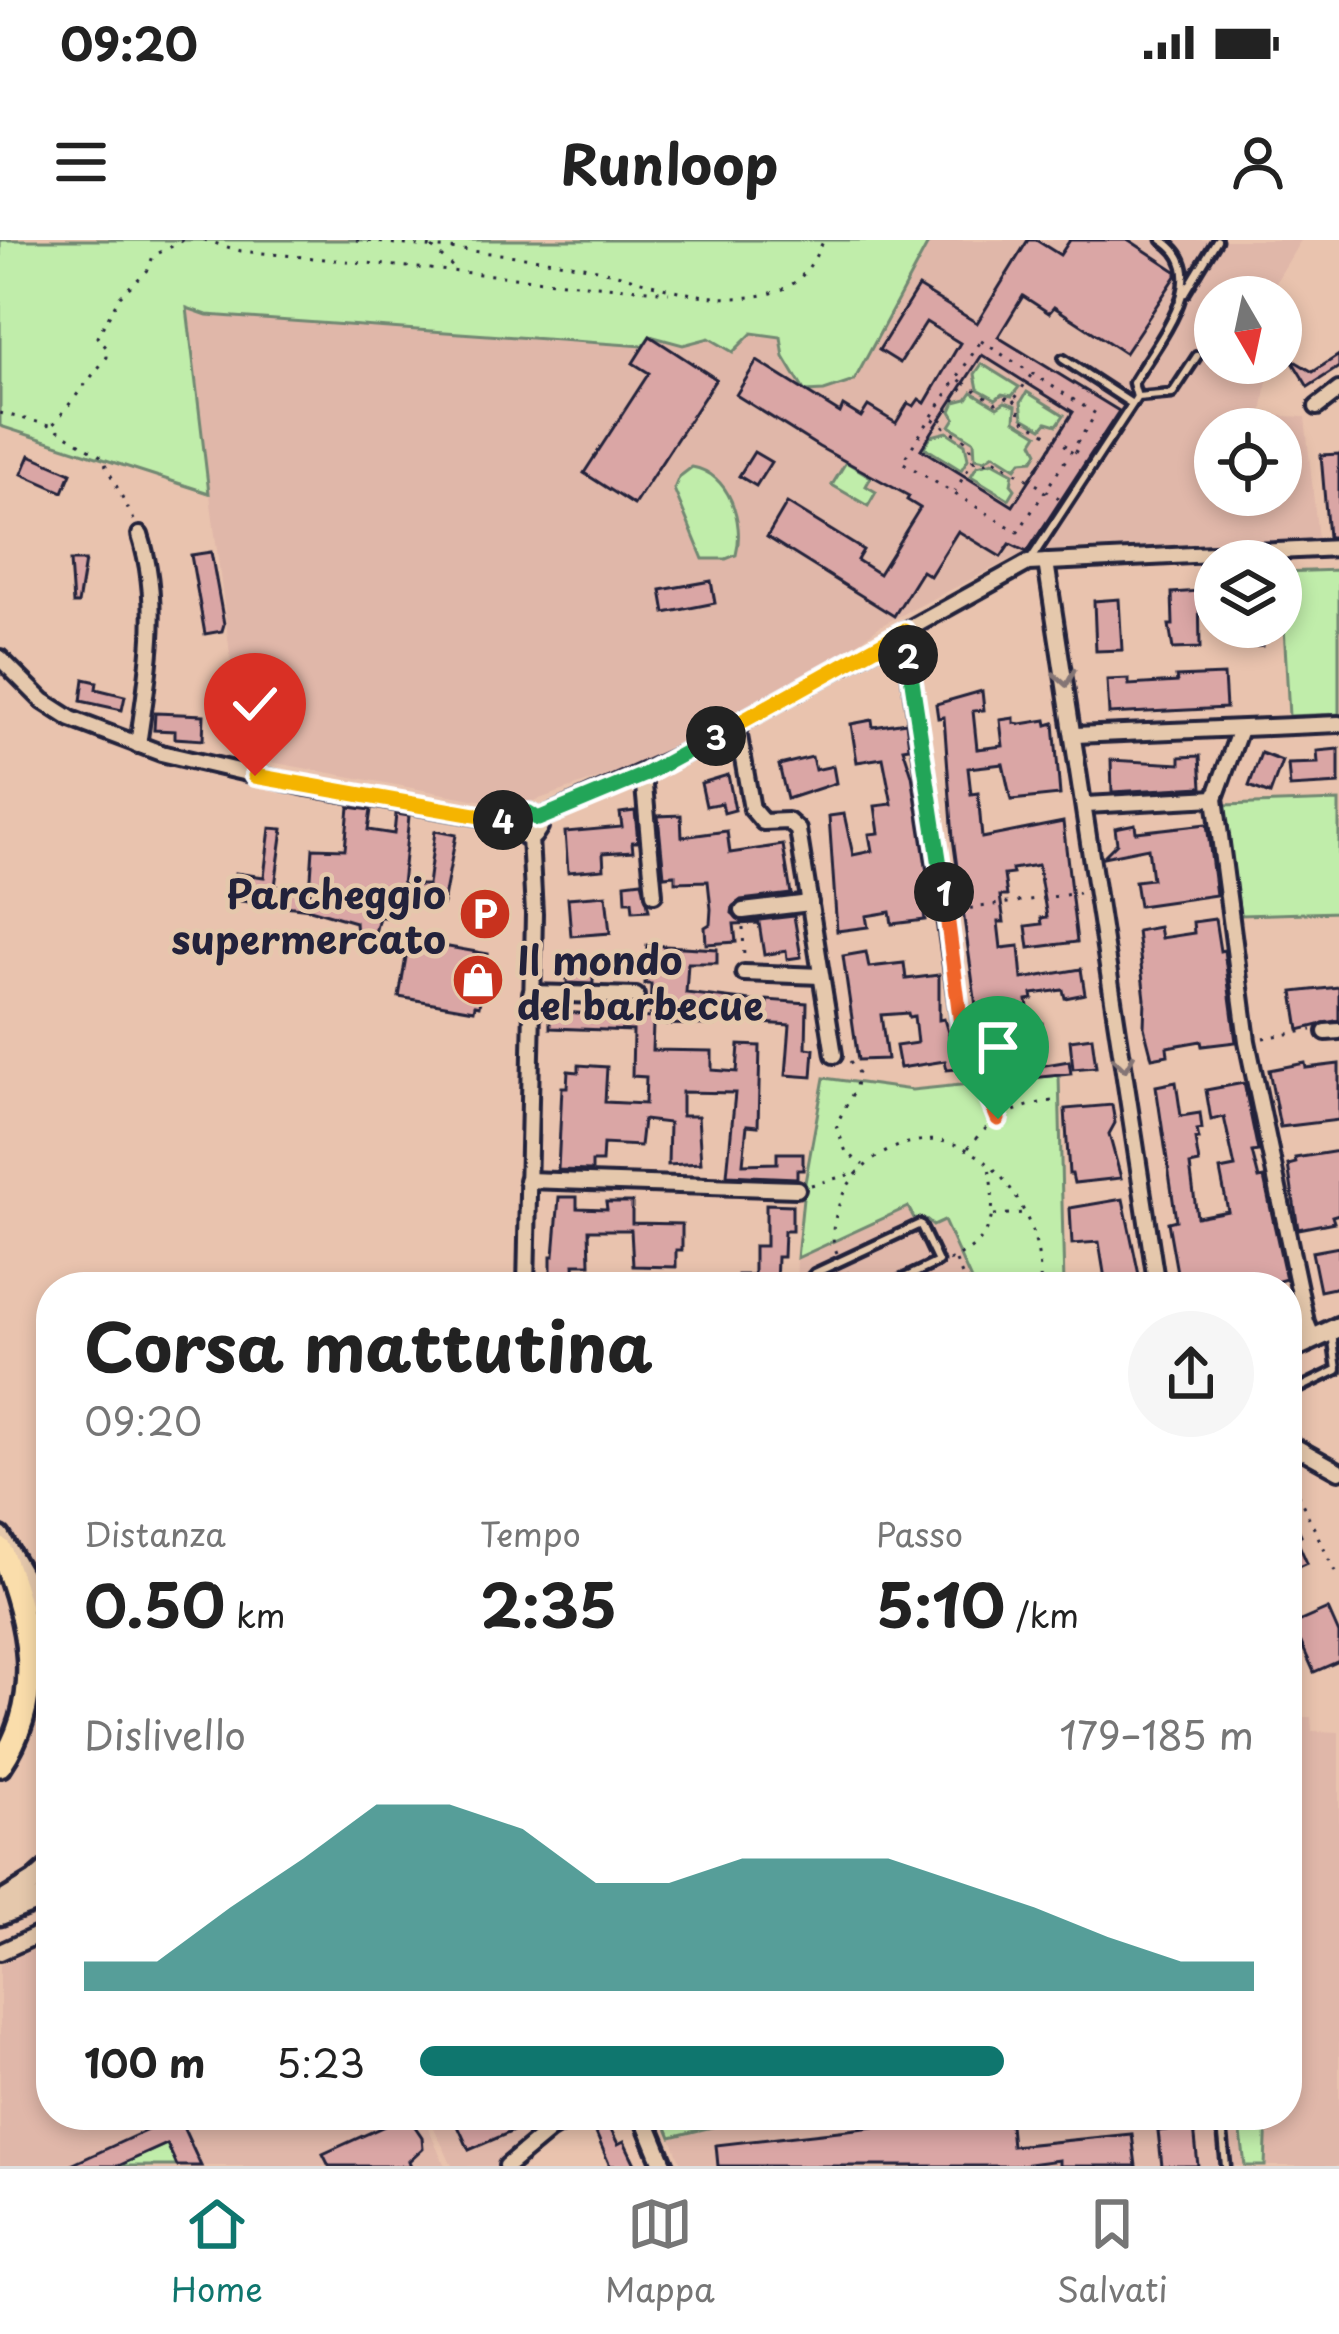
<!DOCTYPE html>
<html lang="it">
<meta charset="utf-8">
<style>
:root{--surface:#fff;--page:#f6f6f6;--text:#222;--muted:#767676;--line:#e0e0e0;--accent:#0f766e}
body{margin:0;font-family:"Playpen Sans",sans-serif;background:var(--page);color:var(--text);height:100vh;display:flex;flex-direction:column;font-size:45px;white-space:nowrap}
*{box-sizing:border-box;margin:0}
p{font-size:39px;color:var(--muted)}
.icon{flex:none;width:66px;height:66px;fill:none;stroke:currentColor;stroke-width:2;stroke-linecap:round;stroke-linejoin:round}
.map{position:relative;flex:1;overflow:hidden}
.side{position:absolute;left:36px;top:1032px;width:1266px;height:858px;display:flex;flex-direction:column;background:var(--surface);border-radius:48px;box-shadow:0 6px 18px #0003}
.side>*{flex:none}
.needle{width:78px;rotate:171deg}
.controls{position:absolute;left:1194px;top:36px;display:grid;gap:24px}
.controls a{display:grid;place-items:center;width:108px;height:108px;border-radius:50%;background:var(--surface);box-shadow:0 6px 18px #0003;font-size:60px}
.pin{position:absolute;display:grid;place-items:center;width:102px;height:102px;color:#fff;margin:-123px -51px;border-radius:50% 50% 50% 0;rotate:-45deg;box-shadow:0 0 12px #0007}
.pin .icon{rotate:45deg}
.km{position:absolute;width:60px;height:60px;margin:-30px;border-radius:50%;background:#222;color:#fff;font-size:33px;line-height:60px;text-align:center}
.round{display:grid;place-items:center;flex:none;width:126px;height:126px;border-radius:63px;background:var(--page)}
.head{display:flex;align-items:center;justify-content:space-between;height:204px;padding:0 48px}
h1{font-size:66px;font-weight:700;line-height:90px}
.stats{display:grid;grid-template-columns:repeat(3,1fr);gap:18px;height:204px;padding:12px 48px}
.stats div{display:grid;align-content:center}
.stats b{font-size:60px;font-weight:700}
.stats small{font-size:33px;font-weight:400}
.stats p{font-size:33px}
.chart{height:336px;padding:24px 48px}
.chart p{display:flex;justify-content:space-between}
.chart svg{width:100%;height:216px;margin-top:12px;fill:var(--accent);opacity:.7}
ul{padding:0 48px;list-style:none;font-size:39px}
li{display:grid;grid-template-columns:192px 144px 1fr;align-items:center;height:90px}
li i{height:30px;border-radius:15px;background:var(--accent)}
.status{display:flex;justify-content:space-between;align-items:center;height:84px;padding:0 60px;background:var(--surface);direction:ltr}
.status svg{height:33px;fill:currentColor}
header{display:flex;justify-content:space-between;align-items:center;height:156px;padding:0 48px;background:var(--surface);font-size:54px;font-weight:700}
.menu{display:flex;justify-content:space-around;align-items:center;height:168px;border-top:3px solid var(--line);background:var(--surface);font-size:33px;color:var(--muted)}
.menu a{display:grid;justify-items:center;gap:6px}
.menu .selected{color:var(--accent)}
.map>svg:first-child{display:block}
</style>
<div class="status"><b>09:20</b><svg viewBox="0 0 49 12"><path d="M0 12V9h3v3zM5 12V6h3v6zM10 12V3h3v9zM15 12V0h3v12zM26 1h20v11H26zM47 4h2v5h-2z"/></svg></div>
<header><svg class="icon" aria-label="menu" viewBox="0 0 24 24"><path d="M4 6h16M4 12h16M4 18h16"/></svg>Runloop<svg class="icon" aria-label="person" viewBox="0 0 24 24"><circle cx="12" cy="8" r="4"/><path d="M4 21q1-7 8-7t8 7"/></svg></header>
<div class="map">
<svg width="1339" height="1926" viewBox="0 0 1339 1926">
<rect width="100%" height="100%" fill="#e9c3ae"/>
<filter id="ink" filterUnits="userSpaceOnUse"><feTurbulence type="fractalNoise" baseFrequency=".00833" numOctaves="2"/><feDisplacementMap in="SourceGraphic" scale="24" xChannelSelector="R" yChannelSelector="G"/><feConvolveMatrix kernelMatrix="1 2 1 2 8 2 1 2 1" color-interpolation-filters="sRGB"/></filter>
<g filter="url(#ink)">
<!-- built -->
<g fill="#e0b7a9" fill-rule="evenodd">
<path d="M864,0H1301L1267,57H1215V123L1269,127L1262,175L1305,177L1318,299L1053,310L1015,317L880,386L846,412L658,518L516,567L243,517L180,17ZM1215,189H1281V255H1215Z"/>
<path d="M908,966L925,979L943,981L974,1047H796L797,1018Z"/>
<path d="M1287,1477H1311L1312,1491L1339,1492V1926H682L662,1875H1287Z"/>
<path d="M51,1702V1875H423L445,1926H0V1725Z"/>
<path d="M428,1875H569L547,1888L500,1926H452Z"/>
</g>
<!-- green -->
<g fill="#c0edaa" stroke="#718872" stroke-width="3">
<path d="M0,0H930L854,141L824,151L805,152L784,117L781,97L752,93L733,112L709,98L683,105L650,96L643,106L207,75L187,68L209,253L0,186Z"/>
<path d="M982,124L1019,147L1012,156L1002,154L996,159L978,149L975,134Z"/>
<path d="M972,152L997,167L1005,162L1016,166L1015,180L1038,194L1033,202L1038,212L1033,220L1021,221L1016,228L994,214L985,220L975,218L974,201L950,186L955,178L951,171L955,162L967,159Z"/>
<path d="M1027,152L1064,175L1057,185L1047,182L1042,188L1023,177L1021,162Z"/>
<path d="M947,192L965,204L968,219L961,230L924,207L931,196Z"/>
<path d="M846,222L871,237L866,246L876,252L868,266L832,245Z"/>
<path d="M993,222L1013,233L1011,244L1015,249L1009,259L971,236L977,226Z"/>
<path d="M692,227C729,233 745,282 736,315L726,319H703L674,249L679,237Z"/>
<path d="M1339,330V474L1289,476L1281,332Z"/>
<path d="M1339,561V672L1240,675L1224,565Z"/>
<path d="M1059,835L1064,1047H974L944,981L933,986L925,979L914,978L908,967L797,1018L804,948L824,838L912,850Z"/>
<path d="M662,1875H761L671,1897Z"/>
<path d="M1239,1875H1267L1265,1926H1245L1240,1885L1228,1886Z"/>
<path d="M167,1904L177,1926H118Z"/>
</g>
<!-- building -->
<g fill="#daa6a5" stroke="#22223b" stroke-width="3" fill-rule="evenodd">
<path d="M1028,0H1036L1060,15L1070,0H1129L1176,31V36L1125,113L1054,67L1049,73L1023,56L998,97L1119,171L1027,312L1010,304L1001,317L958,291L930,336L922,331L894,376L767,297L787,263L863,310L857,320L879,334L920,268L907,260L909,256L819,207L736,155L757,121L840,173L843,166L861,177L868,166L896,183L908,163L914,166L919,159L925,163L960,103L926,82L900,123L879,110L918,47L977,83ZM982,115L1073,172L1013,266L921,209Z"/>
<path d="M650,96L716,139L634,265L584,233L649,133L633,123Z"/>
<path d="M1339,115V127L1308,147L1291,119L1313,132Z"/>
<path d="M754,212L771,222L756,246L739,236Z"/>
<path d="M1339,214V297H1328L1321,215Z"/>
<path d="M30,215L71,233L63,252L22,234Z"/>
<path d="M211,312L224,384L222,391L205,394L191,315Z"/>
<path d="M70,321H85L78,364H73Z"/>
<path d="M711,341L715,363L665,373L661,350Z"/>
<path d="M1199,351L1200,408L1173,409L1169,385H1173L1172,353Z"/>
<path d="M1119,359L1122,410L1096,411L1094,361Z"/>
<path d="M1233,387H1261L1262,406L1234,408Z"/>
<path d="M1224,435L1226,468L1109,474L1107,440L1129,439V445L1177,442L1176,437Z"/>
<path d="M84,439L97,442L96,449L125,456L122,470L81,461Z"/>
<path d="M982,451L984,470L973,471L977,509L1003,506L1000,480L1014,478V483L1021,484L1046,480L1047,485L1054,483L1060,555L1011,560L1003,524L968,528L971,554L978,553L982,598L1063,582L1077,702L1029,708L1026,686L1042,684L1041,678L1047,677L1038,625L1012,629L1013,634L1004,635L1007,656H1000L1004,682H998L1001,708L1019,706L1022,739L1081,729L1085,754L1065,758L1063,750L1032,754L1033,759L1027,760L1030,784L1042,783L1043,791L1044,797L1030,798L1034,827L1069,821L1071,834L1020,839V833L1009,835L1005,809L1013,808L1010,784L979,788L953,598L944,477L938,478L936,464Z"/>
<path d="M155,473L204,475L203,500L175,498V491L154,490Z"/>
<path d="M872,480L873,487L906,482L909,507L903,508L912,535L932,665L923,666L925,680L892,684L890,672L866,676L868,687L837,691L829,576L844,574L853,615L872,611L869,594L879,593L875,566L892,564L883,518L857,522L851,484Z"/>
<path d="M1339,509V544L1290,547L1288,524L1318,523L1317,511Z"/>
<path d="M1261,513L1282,521L1270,554L1249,546Z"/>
<path d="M1200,516L1202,547L1112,552L1111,520L1180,524V517Z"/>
<path d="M812,517L815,530L833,526L836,543L787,559L779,525Z"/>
<path d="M728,535L735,570L724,573L722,563L706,566L701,543Z"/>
<path d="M349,567L371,570L368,590L394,594L396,574L409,576L402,645H428L435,591L456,595L443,664L404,659V670L389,671V677H379L374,697L356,696L355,682L310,669L232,660L235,633L264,637L270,588L283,589L275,646L310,653L313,608L345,609Z"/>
<path d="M635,571L638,602H632L633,611L603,613L604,629L568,632L565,592L622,587L620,573Z"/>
<path d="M681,575L682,597L727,591L730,613L783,605L791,654L741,660L733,666L732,673L743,682L794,676L801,717L787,719L786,711L764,715L759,683L734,684L736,702L706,704L705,687L710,684L711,669L708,641L675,642V635L664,636L658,576Z"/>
<path d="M1135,584L1136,592L1207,584L1216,655L1139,666L1135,641L1152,639L1148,608L1103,617L1117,603L1115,588Z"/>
<path d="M642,641L649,670L633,671L632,661H626L625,643Z"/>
<path d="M606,655L610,693L571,696L568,658Z"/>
<path d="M1215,679L1220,711L1224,710L1236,802L1202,806L1201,801L1167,807L1168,815L1152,818L1144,787L1145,759L1137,691L1159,687L1161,698L1194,693L1193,682Z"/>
<path d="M409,700L488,714L479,766L475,765L474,770L399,757Z"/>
<path d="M647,705L717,709V723H688L686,753L767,763V760L807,763L806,808L814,809L812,837L786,835L790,785L716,780L715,785L653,784L652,810L712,811V830L737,832L739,805L760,806L758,886L747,885L743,924L777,923V913H803V930H797V938L727,935L735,853L682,852V876H698L701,923L668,925L669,883L643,880L640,906L603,904L602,922H592V931L558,930L562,847H567L568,831L579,832V825L607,827L605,862L645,864L646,837L632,836L633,791L550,788V771L650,778L651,744H645Z"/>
<path d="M866,712L869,727L904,723L906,739L939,735V780L944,779L959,829L947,830L945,821L900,828L896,806L917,803L914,776L909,777L908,773L881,775L887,819L858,820L843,716Z"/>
<path d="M564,717L615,723V735L593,734V744L567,743V736H562Z"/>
<path d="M1339,747V780L1299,790L1293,752Z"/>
<path d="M1092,797L1096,827L1073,829L1070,800Z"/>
<path d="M1305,823L1306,828L1339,824V880L1280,887L1269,830Z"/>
<path d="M1176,842L1181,876L1200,873L1202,889L1197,890L1199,899H1195L1199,923L1190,925L1197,977L1228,971L1220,930L1235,927L1224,877L1211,880L1206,850L1244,843L1258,911L1252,912L1259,939L1264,938L1286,1039L1258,1047H1189L1188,1036L1178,1038L1168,982L1176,980L1156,846Z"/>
<path d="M1112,865L1115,883L1109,894L1121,938L1074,943L1072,934H1069L1065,869Z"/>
<path d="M1339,911V974L1332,976L1334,982L1298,989L1288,925L1296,923L1295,918Z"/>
<path d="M559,957H577V968L607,969L606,962H632V983L682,984V1010H676V1027L633,1026L631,990H589L590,1024H574L575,1047H551V1016H554Z"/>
<path d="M1123,959L1139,1035L1144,1034L1146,1047H1109V1040L1121,1038L1105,1039L1099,1002L1072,1004L1070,968Z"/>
<path d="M766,964L792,965V991H784L783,1017H777L776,1047H738V1035H754V1006H766Z"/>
<path d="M1339,1007V1047L1320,1051L1312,1012Z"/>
<path d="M1287,1265L1301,1295L1296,1298L1307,1323L1287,1332Z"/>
<path d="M1328,1369L1339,1394V1421L1314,1432L1301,1403L1287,1410V1387Z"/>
<path d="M387,1875H407L422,1897L423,1908L409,1921L411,1926H329L323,1914L391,1883Z"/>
<path d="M453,1875H512L518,1889L469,1910Z"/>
<path d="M936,1875H1009L1012,1906L1132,1894L1136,1926H1059V1920L1014,1926H718L716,1905L936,1880Z"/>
<path d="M178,1876L201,1926H177L167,1904L118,1926H69Z"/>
<path d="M606,1880L618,1904L624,1901L636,1926H610L593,1886Z"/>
<path d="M1194,1887L1198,1926H1162L1158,1891Z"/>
</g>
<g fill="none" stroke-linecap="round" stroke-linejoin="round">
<!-- service casing -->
<g stroke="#22223b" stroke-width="15">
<g id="service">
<path d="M1185,53L1217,0"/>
<path d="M1063,119L1132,164"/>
<path d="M1137,157L1133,143C1156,103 1217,34 1162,0"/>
<path d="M1029,322L1137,157L1172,154L1197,116"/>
<path d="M803,1047L815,1033L920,984L938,1022L886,1047"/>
<path d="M1287,1140L1294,1151L1337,1130L1332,1093"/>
<path d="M1221,1875L1226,1926"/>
</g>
</g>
<!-- minor casing -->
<g stroke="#22223b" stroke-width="22">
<g id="minor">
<path d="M1317,167L1339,150"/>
<path d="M1046,322L1157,1047"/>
<path d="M904,391L965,817"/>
<path d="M0,418L43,461L71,479L161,513L307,547L516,583L529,573L538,579L540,587L534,596L525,597L518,592L516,583"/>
<path d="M737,485L752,569L763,582L788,581L798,590L834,815"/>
<path d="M1240,489L1215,558L1247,801L1306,1082L1313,1099"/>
<path d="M1075,495L1339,484"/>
<path d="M138,505C148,435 162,363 140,295"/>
<path d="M643,535L654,654"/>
<path d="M1086,565L1215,558"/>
<path d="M538,579L685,513L1028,323L1339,308"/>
<path d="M743,671L810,663"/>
<path d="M744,733L821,736"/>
<path d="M531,753L636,756"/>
<path d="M1326,792L1339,791"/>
<path d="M527,940L797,949"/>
<path d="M526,1047L534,674L530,597"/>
<path d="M1287,1202L1339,1231"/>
<path d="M0,1712L51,1689"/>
<path d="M507,1926L549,1891L576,1875"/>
</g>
</g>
<!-- tertiary casing -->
<g stroke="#22223b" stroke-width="26">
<path id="tertiary" d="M643,1875L664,1926"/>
</g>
<!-- secondary casing -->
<g stroke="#22223b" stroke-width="27">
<g id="secondary">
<path d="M1287,1111L1339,1087"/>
<path d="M0,1297L51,1386"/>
<path d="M0,1663L34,1642L51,1627"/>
<path d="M0,1675L51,1655"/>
</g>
</g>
<!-- trunk casing -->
<g stroke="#22223b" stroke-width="30">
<path id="trunk" d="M0,1309C29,1380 47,1456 0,1525"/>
</g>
<!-- path -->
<g stroke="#22223b" stroke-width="3" stroke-dasharray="3 9" stroke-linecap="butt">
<path d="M204,0L241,11L669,52"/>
<path d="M356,0C430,8 504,12 577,25C643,36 706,72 775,52C803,44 812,23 824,0"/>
<path d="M432,8L456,30"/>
<path d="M981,101L1096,174L1018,292L902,222Z"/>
<path d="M964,143L996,163L1006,158L1014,160L1031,135"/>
<path d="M1014,160L1020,168L1019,177L1083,216"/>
<path d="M0,173L50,185"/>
<path d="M933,179L970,203L973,221L955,251"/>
<path d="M941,181L965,144L957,138"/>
<path d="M973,221L985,223L992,218L1059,258"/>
<path d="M1030,239L1054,202"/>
<path d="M134,280L101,216L52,186L107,117L106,107L97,97L120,56L148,30L153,16L184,0"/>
<path d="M958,670L1079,653"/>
<path d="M743,687L744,719"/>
<path d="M1263,798L1312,790"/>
<path d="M850,821L858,833L856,847L836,885L846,912L863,925"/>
<path d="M972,828L978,831L997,877"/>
<path d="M968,908C990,879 1016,866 1052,861"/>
<path d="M811,945L859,932"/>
<path d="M994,975L1026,973"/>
<path d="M837,1013C830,997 833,985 838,968C845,943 862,925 884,913C970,864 1045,966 1040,1047"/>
<path d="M949,1021C997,999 996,975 989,927"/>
<path d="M956,1021L967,1047"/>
<path d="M847,1032L854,1047"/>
<path d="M1287,1232L1339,1340"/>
</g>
<!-- service -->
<use href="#service" stroke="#e5c8ac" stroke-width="6"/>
<!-- minor -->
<use href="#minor" stroke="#e5c8ac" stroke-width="14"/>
<!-- tertiary -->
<use href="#tertiary" stroke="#e5c8ac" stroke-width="16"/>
<!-- secondary -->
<use href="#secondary" stroke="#e5c8ac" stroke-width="18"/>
<!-- trunk -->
<use href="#trunk" stroke="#faddab" stroke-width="21"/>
</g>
<!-- one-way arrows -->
<defs><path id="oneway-chevron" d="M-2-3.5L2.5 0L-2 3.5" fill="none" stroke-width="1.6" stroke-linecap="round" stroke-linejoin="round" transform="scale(3)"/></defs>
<g stroke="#847574">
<use href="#oneway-chevron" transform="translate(1065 438) rotate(80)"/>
<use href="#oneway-chevron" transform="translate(1124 823) rotate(82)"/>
</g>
</g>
<g fill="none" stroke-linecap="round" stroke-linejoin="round" filter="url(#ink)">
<!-- split-1 casing -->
<g stroke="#fff" stroke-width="24">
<path id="split-1" d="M944,652L966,824L978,831L998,879"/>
</g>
<!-- split-2 casing -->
<g stroke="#fff" stroke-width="24">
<path id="split-2" d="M908,415L944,652"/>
</g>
<!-- split-3 casing -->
<g stroke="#fff" stroke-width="24">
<path id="split-3" d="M716,496L904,391L908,415"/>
</g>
<!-- split-4 casing -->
<g stroke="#fff" stroke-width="24">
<path id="split-4" d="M503,580L517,583L529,573L538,579L644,535L716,496"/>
</g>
<!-- split-5 casing -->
<g stroke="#fff" stroke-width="24">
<path id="split-5" d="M255,536L503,580"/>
</g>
<!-- split-1 -->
<use href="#split-1" stroke="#f0652b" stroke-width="15"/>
<!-- split-2 -->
<use href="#split-2" stroke="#22a559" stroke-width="15"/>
<!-- split-3 -->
<use href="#split-3" stroke="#f5b400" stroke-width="15"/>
<!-- split-4 -->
<use href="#split-4" stroke="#22a559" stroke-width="15"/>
<!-- split-5 -->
<use href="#split-5" stroke="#f5b400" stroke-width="15"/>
</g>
<!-- icons -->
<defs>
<g id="parking-disc" transform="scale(2.7)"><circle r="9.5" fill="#c8321e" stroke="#e5c8ac"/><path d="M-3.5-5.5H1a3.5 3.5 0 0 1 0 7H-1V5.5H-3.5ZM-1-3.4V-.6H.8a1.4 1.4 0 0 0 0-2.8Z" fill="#fff"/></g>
<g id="shop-disc" transform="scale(2.7)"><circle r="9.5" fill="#c8321e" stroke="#e5c8ac"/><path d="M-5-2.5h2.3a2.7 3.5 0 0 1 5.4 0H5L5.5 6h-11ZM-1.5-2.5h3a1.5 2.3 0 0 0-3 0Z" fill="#fff"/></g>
</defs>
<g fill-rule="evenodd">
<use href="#parking-disc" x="485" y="674"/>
<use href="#shop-disc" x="478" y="740"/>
</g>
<g text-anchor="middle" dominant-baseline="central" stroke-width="9" stroke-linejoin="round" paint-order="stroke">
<!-- poi labels -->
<g font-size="39" font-weight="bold" fill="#22223b" stroke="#e5c8ac" text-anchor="end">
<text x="446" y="652">Parcheggio<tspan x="446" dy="45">supermercato</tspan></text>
<text x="517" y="718" text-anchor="start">Il mondo<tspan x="517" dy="45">del barbecue</tspan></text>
</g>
</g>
</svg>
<div class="controls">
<a><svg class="needle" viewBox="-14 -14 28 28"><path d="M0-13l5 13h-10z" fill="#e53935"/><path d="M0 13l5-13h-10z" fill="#767676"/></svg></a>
<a><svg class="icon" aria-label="locate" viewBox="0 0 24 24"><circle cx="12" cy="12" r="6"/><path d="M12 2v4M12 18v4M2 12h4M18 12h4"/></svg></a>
<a><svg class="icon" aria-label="layers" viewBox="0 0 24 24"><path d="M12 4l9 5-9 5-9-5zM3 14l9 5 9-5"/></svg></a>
</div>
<div class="pin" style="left:998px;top:879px;background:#1e9e55"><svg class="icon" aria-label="arrive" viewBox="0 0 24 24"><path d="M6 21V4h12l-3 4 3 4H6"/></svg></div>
<div class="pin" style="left:255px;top:536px;background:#d93025"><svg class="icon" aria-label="check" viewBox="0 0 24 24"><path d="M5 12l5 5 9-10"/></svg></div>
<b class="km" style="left:944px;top:652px">1</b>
<b class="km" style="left:908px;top:415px">2</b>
<b class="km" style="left:716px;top:496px">3</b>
<b class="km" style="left:503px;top:580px">4</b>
<section class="side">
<div class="head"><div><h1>Corsa mattutina</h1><p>09:20</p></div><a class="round"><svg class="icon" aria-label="share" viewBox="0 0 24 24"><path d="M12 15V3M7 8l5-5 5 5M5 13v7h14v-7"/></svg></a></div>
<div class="stats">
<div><p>Distanza</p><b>0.50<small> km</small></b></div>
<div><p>Tempo</p><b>2:35</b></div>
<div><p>Passo</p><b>5:10<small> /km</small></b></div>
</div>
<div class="chart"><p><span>Dislivello</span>179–185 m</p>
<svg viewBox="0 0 160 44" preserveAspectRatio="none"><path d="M0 44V38L10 38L20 27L30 17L40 6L50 6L60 11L70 22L80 22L90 17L100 17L110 17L120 22L130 27L140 33L150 38L160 38V44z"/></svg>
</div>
<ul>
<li><b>100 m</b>5:23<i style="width:70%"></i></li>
</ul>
</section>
</div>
<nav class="menu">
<a class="selected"><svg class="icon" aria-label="home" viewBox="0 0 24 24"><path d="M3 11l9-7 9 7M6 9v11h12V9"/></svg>Home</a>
<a><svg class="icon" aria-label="map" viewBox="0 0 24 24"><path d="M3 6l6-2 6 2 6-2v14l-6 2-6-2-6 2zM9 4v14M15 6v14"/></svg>Mappa</a>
<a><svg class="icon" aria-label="saved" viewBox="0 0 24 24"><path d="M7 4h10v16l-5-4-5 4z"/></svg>Salvati</a>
</nav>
